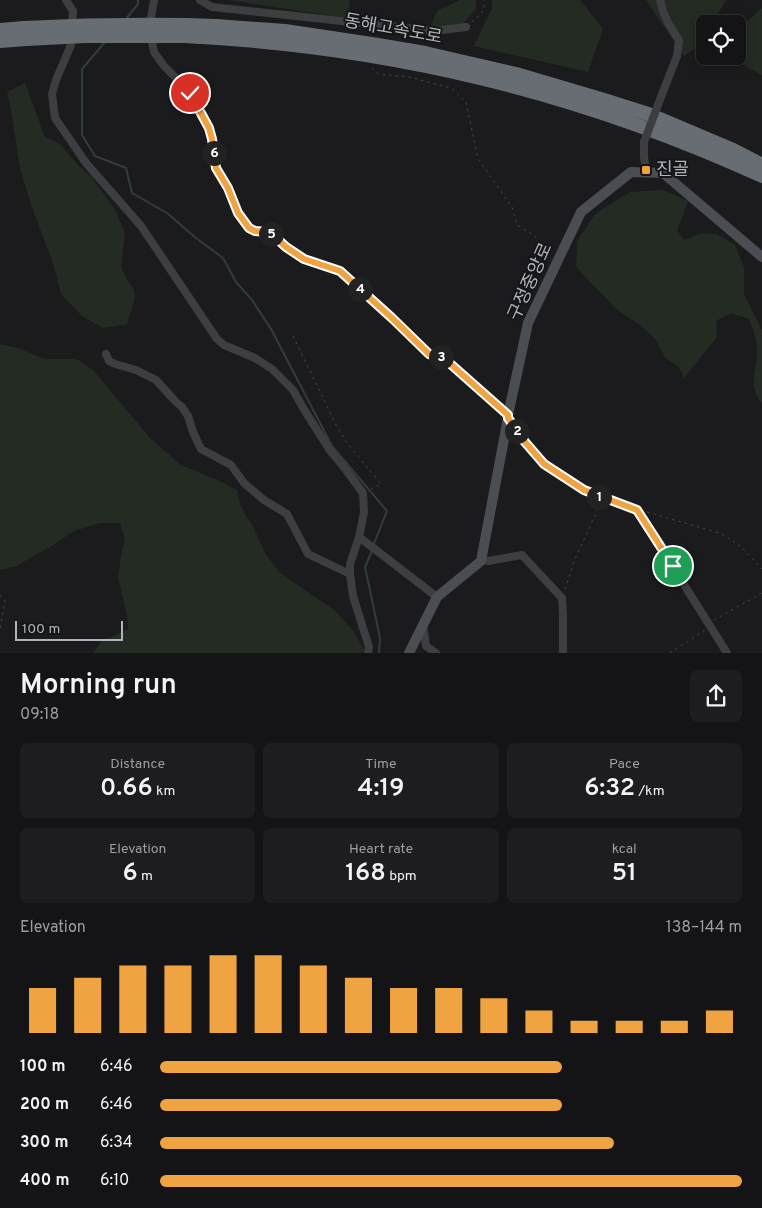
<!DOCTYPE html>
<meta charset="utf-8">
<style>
:root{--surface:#141416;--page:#1d1d1f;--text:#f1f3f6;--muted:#9d9ea1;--line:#333335;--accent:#efa341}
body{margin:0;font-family:Overpass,"Noto Sans KR",sans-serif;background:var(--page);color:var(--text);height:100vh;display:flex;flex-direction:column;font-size:19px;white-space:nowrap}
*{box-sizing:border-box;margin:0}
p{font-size:16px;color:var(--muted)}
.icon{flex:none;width:28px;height:28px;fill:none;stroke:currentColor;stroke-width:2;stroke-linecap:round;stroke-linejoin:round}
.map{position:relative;height:653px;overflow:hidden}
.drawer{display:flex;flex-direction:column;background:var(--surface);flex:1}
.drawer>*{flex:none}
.tools{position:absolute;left:696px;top:15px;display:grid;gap:10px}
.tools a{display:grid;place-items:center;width:50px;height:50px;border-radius:8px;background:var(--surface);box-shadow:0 2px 12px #0003,0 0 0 1px var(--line);font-size:25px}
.scale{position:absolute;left:15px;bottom:12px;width:108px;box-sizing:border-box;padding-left:5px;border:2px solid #aeb4bc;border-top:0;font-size:14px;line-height:18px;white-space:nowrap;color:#aeb4bc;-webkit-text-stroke:4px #161618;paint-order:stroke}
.pin{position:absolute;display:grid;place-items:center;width:42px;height:42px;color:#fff;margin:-21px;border:2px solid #fff;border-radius:50%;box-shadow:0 1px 5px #0007}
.km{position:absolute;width:25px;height:25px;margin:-12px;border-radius:50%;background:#222;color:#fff;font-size:14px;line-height:25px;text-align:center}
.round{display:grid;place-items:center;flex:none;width:52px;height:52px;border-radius:8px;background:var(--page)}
.overview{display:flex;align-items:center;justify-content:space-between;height:85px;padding:0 20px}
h1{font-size:28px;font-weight:600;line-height:38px}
.stats{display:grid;grid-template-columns:repeat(3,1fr);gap:8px;height:85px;padding:5px 20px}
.stats div{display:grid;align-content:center;border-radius:8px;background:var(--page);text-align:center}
.stats b{font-size:25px;font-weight:600}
.stats small{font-size:14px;font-weight:400}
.stats p{font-size:14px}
.chart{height:140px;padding:10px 20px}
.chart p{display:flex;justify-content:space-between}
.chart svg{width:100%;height:90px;margin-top:5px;stroke:var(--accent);stroke-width:6}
ul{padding:0 20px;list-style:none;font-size:16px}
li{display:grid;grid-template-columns:80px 60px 1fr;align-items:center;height:38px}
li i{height:12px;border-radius:6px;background:var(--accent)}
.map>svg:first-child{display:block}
</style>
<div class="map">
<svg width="762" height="653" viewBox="0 0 762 653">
<rect width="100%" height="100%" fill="#1b1b1d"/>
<!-- green -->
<g fill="#232b23">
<path d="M228,0H350L348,18Z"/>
<path d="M460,0H476V9L459,28L431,26L437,11Z"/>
<path d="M492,0H580L603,29L588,72L474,46L492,8Z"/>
<path d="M646,0H726L712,24H705C705,41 698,48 684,56Z"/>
<path d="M762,8V75L745,66L738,42V29Z"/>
<path d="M25,83L45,137L60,144L78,165L92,178L114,208L125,232L121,267L127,280L134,289L135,298L127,324L103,328L82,316L61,294L54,266L34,213L20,169L11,109L7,92Z"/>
<path d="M663,190L688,201L677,230L684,240L701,233L716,234L735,245L744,268V294L762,330V403C748,387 756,372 757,354C758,342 753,330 749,319L731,313L716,321L717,337L684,378L678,366L666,359L656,340L640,325L616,309L576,267L577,241L596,213L630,192Z"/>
<path d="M0,344L21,349L44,359H77L94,371L151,439L181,465L222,482L237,490L241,507L254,528L265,553L280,573L334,610L352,629L364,649L363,653H93L102,641L128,629L127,614L118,578L121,556L125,539L120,523H100L74,531L50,547L16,566L0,570Z"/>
</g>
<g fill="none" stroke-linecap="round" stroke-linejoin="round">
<!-- stream -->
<g stroke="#313c41" stroke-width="2">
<path d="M125,20L138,4V0"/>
<path d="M105,42L82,69V135L95,156L126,168L132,193L167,213L196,238L223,258L236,282L252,300L271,329L332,446L387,511L373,546"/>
<path d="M372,551L365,567L380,638L379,653"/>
</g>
<!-- path -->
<g stroke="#424549" stroke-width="1" stroke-dasharray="2.5 4" stroke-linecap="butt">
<path d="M472,22L484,10V0"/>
<path d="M372,68L378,74L409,77L451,88L466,102L478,159L512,207L517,225L535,236L549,257"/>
<path d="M293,336L337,427L347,443L381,484L371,489"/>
<path d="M647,512L719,533C738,541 749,555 762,569"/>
<path d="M565,589L575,559L592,522L599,505"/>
<path d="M0,595L5,601L0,629"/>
<path d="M714,620L762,593"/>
<path d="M670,653L705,630"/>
</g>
<!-- street -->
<g stroke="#3c3e42" stroke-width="8">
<path d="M66,0L73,11L71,45L56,80L52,94L55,118L86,163L141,226L217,339L224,345L255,358L272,369L293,390L305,411L331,452L343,466L363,493L364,512L359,537L350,564V574L353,596L369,647L368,653"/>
<path d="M154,0L150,24L151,37L154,52L164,66L191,93L209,128L213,139L215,168L228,188L238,213L249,228L255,231L267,232L274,236L285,247L305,259L340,271L393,318L429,354L446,360L508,415"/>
<path d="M200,0L212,7L434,31L466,27"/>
<path d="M660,0C663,16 670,27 679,40L677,56L661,97"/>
<path d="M644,142V157L646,172"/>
<path d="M106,354L109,361L115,364L136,370L156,380L176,402L182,407L188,416L193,432L201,449L231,465L244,483L264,500L287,514L308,554L350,574"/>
<path d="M508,418L525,442L544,464L584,491L637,510L727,653"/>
<path d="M359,537L437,597"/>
<path d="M482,559L488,561L522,555L562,598L563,613V653"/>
<path d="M423,624L426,646L436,653"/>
</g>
<!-- secondary -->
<path stroke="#4a4d52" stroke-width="10" d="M409,653L437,597L481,561L508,418V415L528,323L581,212L631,172L663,173L762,257"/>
<!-- highway -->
<g stroke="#686c73" stroke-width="14">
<path d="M187,25L216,26L285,31L378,45L425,53L516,74L604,100L648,114L733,150L762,165"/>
<path d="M0,30L24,28"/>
<path d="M184,36C388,46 576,91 762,176"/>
<path d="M0,41L26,39"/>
</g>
<!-- street-bridge -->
<path stroke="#3c3e42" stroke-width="8" d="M644,142L661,97"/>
<!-- highway-bridge -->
<g stroke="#686c73" stroke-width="14">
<path d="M24,28C78,25 132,24 187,25"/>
<path d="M26,39L85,36H184"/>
</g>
</g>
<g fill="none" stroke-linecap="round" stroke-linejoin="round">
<!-- route casing -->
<g stroke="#fff" stroke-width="10">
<path id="route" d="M190,93L209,128L212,139L216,168L228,188L238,213L249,228L255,231L267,232L274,236L286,247L304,259L340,271L392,318L429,354L446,360L508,415V418L525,442L544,464L584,490L637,510L673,566"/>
</g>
<!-- route -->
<use href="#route" stroke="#efa341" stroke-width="6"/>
</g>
<!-- markers -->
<rect fill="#efa341" stroke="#161618" stroke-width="2" x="641" y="165" width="10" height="10" rx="2.5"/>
<g text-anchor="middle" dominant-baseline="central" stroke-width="4" stroke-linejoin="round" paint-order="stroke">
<!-- street labels -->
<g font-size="18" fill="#aeb4bc" stroke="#161618">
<text transform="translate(393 30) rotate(10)">동해고속도로</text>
<text transform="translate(531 282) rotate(-66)">구정중앙로</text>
</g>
<!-- poi labels -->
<g font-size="18" fill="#aeb4bc" stroke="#161618" text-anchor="start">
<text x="656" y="170">진골</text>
</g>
</g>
</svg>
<div class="tools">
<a><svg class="icon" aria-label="locate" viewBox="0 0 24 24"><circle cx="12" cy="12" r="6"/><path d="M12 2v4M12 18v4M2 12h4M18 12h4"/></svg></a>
</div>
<div class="scale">100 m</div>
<div class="pin" style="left:673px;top:566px;background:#1e9e55"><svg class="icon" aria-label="arrive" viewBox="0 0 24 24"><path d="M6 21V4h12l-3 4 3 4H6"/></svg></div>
<div class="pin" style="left:190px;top:93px;background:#d93025"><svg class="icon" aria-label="check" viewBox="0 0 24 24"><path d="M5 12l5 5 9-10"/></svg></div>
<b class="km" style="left:599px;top:497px">1</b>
<b class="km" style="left:517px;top:431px">2</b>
<b class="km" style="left:441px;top:357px">3</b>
<b class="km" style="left:360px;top:289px">4</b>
<b class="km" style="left:271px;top:234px">5</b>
<b class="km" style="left:214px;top:153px">6</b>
</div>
<section class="drawer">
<div class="overview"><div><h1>Morning run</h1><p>09:18</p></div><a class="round"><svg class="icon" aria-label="share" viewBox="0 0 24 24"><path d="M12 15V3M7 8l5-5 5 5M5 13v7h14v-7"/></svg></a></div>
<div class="stats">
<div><p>Distance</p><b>0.66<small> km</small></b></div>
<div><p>Time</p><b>4:19</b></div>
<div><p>Pace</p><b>6:32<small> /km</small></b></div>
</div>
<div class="stats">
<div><p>Elevation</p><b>6<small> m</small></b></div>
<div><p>Heart rate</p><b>168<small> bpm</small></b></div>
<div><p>kcal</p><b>51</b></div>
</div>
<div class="chart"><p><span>Elevation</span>138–144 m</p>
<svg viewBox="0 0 160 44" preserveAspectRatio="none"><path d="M5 44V22M15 44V17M25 44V11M35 44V11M45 44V6M55 44V6M65 44V11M75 44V17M85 44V22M95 44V22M105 44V27M115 44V33M125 44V38M135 44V38M145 44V38M155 44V33"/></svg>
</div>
<ul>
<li><b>100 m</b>6:46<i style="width:69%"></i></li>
<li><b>200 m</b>6:46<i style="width:69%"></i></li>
<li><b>300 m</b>6:34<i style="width:78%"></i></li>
<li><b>400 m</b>6:10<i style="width:100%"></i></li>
</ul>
</section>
